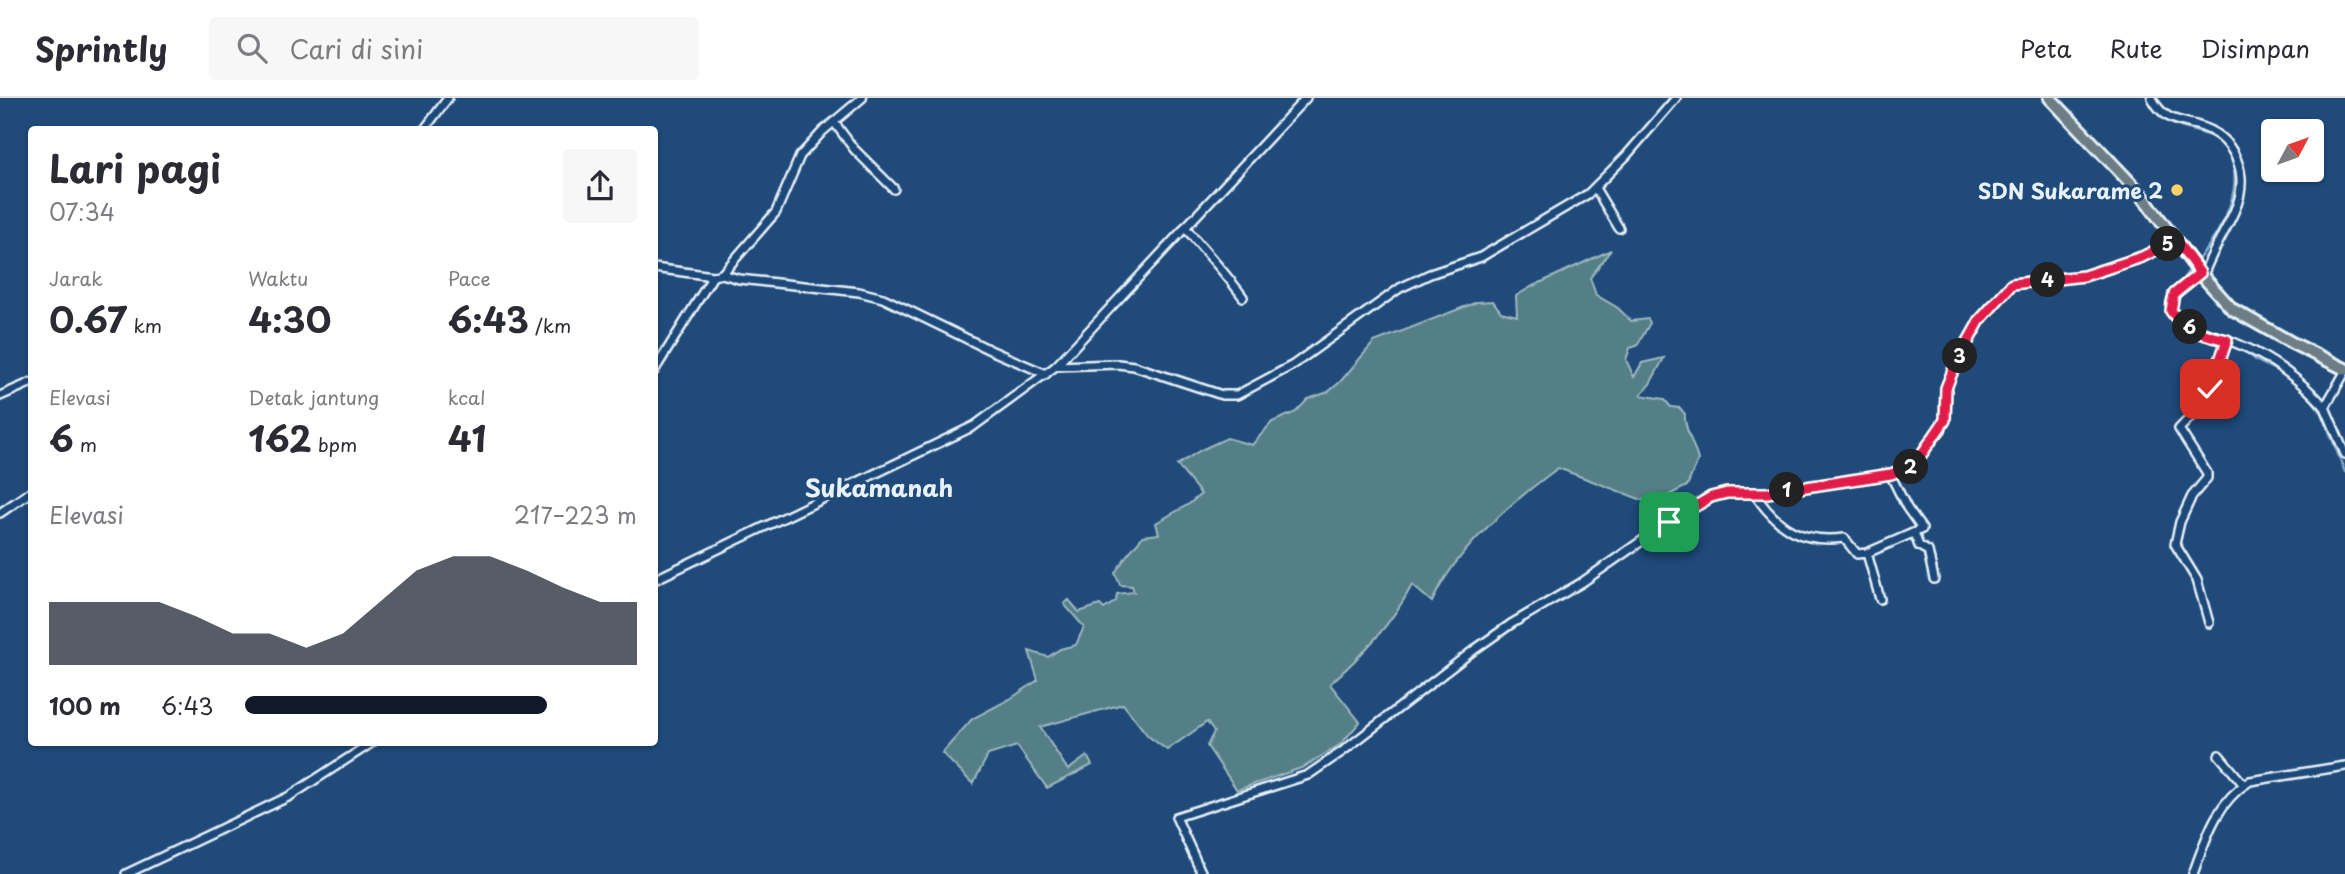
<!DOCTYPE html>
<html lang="id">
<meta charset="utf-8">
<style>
:root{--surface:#fff;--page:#f7f7f7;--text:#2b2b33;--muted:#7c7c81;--line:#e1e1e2;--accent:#111827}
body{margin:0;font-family:"Playpen Sans",sans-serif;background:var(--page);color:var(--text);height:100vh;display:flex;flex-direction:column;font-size:26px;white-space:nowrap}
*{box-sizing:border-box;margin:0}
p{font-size:23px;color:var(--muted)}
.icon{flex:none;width:38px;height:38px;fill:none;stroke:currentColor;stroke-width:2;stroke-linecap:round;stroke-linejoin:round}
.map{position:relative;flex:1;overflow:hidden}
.details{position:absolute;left:28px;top:28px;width:630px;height:620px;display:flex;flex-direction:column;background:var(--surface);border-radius:7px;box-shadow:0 2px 5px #0004}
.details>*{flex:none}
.needle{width:46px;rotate:49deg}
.fabs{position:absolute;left:2261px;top:21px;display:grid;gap:14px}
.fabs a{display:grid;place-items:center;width:63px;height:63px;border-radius:7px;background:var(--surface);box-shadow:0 2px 5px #0004;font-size:35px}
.pin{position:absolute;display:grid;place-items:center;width:60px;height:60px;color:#fff;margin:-30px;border-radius:14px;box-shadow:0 4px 10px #0006}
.km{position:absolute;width:35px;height:35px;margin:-18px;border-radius:50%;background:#222;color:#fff;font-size:19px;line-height:35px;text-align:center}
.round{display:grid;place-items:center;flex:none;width:74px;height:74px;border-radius:7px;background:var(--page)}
.overview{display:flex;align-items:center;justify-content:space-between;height:119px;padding:0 21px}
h1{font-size:38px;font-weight:700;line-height:52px}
.metrics{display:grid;grid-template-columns:repeat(3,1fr);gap:10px;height:119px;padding:7px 21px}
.metrics div{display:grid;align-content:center}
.metrics b{font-size:35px;font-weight:700}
.metrics small{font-size:19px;font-weight:400}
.metrics p{font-size:19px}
.chart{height:196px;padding:14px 21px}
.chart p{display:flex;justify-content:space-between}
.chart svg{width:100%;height:126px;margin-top:7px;fill:var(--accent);opacity:.7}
ul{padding:0 21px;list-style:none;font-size:23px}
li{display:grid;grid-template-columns:112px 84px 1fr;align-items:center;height:52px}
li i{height:18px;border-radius:9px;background:var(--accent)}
header{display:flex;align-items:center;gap:42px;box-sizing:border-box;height:98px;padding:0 35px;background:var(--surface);border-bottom:2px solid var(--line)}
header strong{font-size:33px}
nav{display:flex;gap:38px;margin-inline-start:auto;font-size:24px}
.search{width:490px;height:63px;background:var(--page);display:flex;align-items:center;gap:18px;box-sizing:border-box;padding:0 24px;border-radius:7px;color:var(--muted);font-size:26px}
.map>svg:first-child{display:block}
</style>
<header>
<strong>Sprintly</strong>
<div class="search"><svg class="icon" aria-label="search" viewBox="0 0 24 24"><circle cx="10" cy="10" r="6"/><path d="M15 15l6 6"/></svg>Cari di sini</div>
<nav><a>Peta</a><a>Rute</a><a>Disimpan</a></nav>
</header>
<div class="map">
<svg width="2345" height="776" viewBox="0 0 2345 776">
<rect width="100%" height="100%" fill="#1f4a7a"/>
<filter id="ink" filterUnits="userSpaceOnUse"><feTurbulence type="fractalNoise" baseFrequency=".0143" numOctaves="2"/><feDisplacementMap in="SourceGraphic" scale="14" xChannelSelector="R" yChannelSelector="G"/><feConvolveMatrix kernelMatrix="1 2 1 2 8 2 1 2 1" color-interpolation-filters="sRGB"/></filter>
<g filter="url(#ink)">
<!-- green -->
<path fill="#557f86" stroke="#9eb8bf" stroke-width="2" d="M1611,152L1590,180L1596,197L1618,210L1631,223L1648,221L1650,225L1637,248L1630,250L1626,262L1634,279L1642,265L1664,260L1650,286L1640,297L1664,301L1671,309L1680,310L1685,316C1683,328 1695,349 1698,362L1687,388L1663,400L1642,402L1558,370C1513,403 1455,452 1432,504L1412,487C1392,526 1362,557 1330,586L1360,624L1341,646L1304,669L1237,692L1207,648L1214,634L1207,624L1167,652L1148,638L1123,606L1040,629L1068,672L1087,658L1092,667L1047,690L1017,648L988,657L973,686L942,655L972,621L1010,601L1038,582L1029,553L1048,559L1060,551L1076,547L1084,529L1064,506L1069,502L1079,514L1100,507L1104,511L1116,503L1117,496L1134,494L1132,488L1120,487L1115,475L1127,457L1143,438L1159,436L1156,425L1189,406L1201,396L1177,367L1201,352L1227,340L1252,347L1272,324L1296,314L1308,301L1328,294L1340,284L1374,244L1477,204L1493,203L1501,214L1517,218L1516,198L1533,188Z"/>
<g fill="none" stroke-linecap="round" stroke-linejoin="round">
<!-- stream -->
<g stroke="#88aac6" stroke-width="2.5">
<path d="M2155,12C2169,32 2195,30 2217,41"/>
<path d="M2196,164C2221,135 2251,84 2224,48"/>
<path d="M2174,192L2192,169"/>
<path d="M2174,222L2177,227L2198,241L2242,251L2257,263L2285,277"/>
<path d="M2306,295L2322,315L2345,374"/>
</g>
<!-- minor casing -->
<g stroke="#e8f1f8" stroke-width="12">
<g id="minor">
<path d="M2152,0C2163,21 2175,22 2196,27C2236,38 2251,77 2234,114C2224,136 2211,155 2203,178"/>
<path d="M834,24L854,51L894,91"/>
<path d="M424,32L448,0"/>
<path d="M1595,90L1619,130"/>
<path d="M1185,129C1204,153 1225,174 1243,199"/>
<path d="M654,170L713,178"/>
<path d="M2200,175C2187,185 2162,198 2174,218C2193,235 2215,236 2238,246C2270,259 2302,283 2325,309"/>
<path d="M722,176L776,114L800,58L823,33L862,0"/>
<path d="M1056,268L1306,0"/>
<path d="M654,273L713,178L722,176L739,181L859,194L883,200L990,252L1046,276"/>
<path d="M2345,274L2325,309L2345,356"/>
<path d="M0,298L32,284"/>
<path d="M1754,395C1778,431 1801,445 1844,440L1857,456L1867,455"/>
<path d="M0,415L32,393"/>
<path d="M1914,435L1919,448L1928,453L1934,481"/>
<path d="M654,482L974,328L1056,268L1118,266L1134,268L1222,297H1237L1293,267L1400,190L1430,176L1481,159L1588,96L1626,58L1676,0"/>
<path d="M1880,501L1867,455L1922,431L1907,410L1890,376"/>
<path d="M2209,525L2197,482L2175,446L2180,424L2192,398L2207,380V375L2179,331L2204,305L2214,283L2227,242"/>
<path d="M2219,657L2244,687"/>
<path d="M126,776L290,698L373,644"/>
<path d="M1202,776L1176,719L1308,677L1343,653L1474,552L1511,526L1581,485L1669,424L1711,399L1727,395H1767L1890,376L1910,369L1941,332L1945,322L1946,290L1956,265L1980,222L2012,186L2084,178L2142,159L2176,142"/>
<path d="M2193,776C2206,740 2216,704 2250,683L2345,668"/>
</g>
</g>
<!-- primary casing -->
<g stroke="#e8f1f8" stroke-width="16">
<path id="primary" d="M2050,0L2141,96L2198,173L2232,211L2292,245L2345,271"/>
</g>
<!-- minor -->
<use href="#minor" stroke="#1f4a7a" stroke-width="7"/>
<!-- primary -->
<use href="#primary" stroke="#6c7e84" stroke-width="10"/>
</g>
</g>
<g fill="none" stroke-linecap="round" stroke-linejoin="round" filter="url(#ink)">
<!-- route casing -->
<g stroke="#fff" stroke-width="14">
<path id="route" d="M1669,424L1711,399L1727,395H1767L1891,376L1910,369L1917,363L1945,322L1946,290L1956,265L1980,222L2012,186L2084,178L2142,159L2176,142L2200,175L2174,196L2171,213C2183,231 2207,238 2227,242L2210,291"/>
</g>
<!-- route -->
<use href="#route" stroke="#e11d48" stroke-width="9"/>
</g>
<!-- markers -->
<circle fill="#ffd166" stroke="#1f4a7a" stroke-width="2.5" cx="2177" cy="92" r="7"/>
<g text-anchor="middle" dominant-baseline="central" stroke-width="6" stroke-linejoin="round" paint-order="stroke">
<!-- poi labels -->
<g font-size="21" font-weight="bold" fill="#e8f1f8" stroke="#1f4a7a" text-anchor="end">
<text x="2163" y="92">SDN Sukarame 2</text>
</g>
<!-- quarter labels -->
<g font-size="24" font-weight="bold" fill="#e8f1f8" stroke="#1f4a7a">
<text x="879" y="389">Sukamanah</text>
</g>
</g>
</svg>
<div class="fabs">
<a><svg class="needle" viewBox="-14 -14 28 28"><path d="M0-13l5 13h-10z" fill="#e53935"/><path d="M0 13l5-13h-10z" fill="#7c7c81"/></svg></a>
</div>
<div class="pin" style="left:1669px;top:424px;background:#1e9e55"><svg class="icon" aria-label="arrive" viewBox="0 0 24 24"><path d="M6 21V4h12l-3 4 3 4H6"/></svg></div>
<div class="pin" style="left:2210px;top:291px;background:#d93025"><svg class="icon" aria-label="check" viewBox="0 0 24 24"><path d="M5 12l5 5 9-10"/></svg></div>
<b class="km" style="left:1787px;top:392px">1</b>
<b class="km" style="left:1911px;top:369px">2</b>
<b class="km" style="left:1960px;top:258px">3</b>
<b class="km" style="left:2048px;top:182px">4</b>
<b class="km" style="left:2168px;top:146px">5</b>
<b class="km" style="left:2190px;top:229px">6</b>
<section class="details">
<div class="overview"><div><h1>Lari pagi</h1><p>07:34</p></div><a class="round"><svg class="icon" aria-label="share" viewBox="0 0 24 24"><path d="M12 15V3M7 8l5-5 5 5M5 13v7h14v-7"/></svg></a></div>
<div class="metrics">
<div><p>Jarak</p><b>0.67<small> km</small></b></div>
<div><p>Waktu</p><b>4:30</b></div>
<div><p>Pace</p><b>6:43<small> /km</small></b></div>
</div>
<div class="metrics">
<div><p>Elevasi</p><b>6<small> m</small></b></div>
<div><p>Detak jantung</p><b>162<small> bpm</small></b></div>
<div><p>kcal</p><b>41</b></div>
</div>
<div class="chart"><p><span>Elevasi</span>217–223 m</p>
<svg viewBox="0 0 160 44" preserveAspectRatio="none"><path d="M0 44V22L10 22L20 22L30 22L40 27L50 33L60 33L70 38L80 33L90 22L100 11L110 6L120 6L130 11L140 17L150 22L160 22V44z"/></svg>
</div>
<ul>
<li><b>100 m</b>6:43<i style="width:77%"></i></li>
</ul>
</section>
</div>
